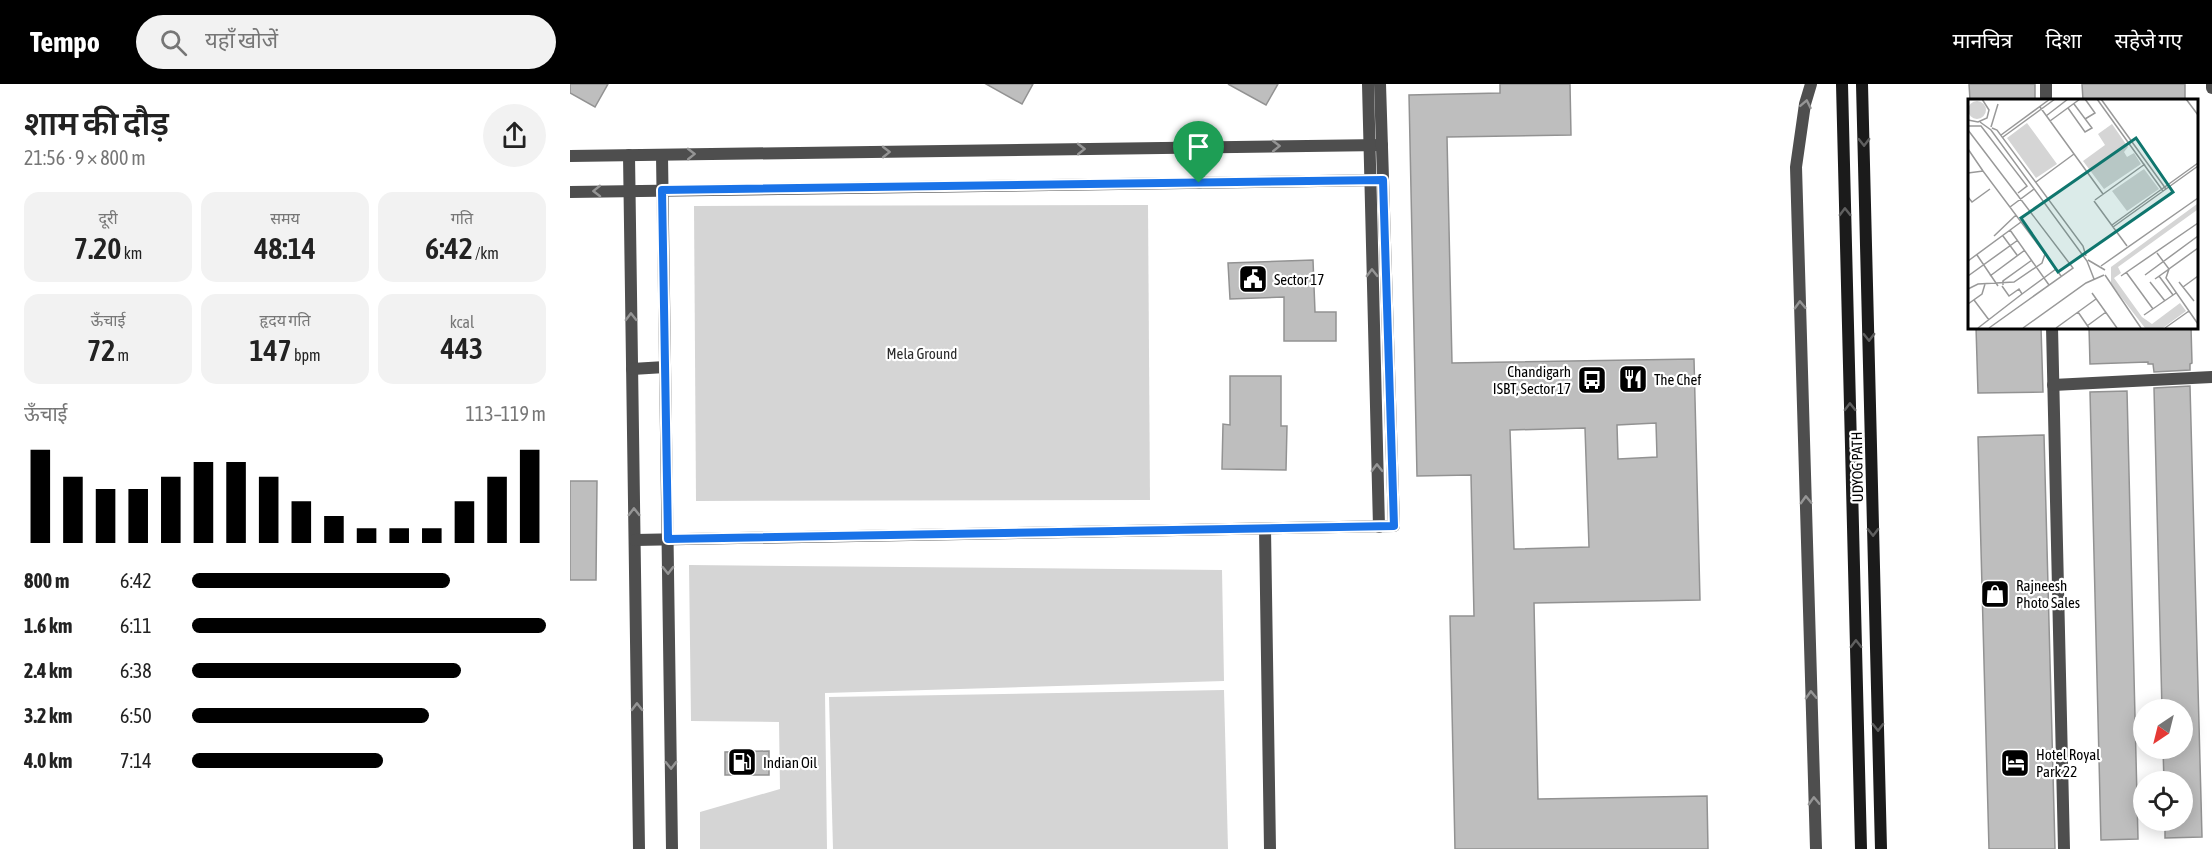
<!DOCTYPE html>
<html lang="hi">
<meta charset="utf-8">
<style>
:root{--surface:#fff;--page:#f2f2f2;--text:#222;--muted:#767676;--accent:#000}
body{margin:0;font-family:"Asap Condensed","Noto Sans Devanagari",sans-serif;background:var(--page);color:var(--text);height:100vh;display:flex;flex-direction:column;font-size:22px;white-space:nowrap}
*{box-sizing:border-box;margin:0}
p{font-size:20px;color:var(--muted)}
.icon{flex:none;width:33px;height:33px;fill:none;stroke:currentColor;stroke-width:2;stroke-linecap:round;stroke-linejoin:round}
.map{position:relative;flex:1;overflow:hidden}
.sheet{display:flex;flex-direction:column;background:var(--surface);width:570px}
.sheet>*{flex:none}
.needle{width:39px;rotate:215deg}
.tools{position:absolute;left:1563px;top:615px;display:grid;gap:12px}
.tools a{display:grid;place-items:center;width:60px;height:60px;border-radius:50%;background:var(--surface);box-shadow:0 3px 15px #0003;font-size:30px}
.pin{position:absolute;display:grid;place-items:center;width:51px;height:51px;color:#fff;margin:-62px -26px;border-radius:50% 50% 50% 0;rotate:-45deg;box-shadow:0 0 6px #0007}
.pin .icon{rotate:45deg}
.round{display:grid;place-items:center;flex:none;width:63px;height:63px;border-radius:32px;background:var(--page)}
.overview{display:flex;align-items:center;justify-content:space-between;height:102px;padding:0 24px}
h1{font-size:33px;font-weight:600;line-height:45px}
.figures{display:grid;grid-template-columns:repeat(3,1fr);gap:9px;height:102px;padding:6px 24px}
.figures div{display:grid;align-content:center;border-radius:15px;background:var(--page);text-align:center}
.figures b{font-size:30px;font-weight:600}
.figures small{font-size:16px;font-weight:400}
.figures p{font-size:16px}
.chart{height:168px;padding:12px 24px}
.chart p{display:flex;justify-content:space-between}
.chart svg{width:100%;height:108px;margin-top:6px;stroke:var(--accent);stroke-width:6}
ul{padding:0 24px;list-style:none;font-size:20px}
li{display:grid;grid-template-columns:96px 72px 1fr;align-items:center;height:45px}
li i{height:15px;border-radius:8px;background:var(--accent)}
header{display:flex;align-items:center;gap:36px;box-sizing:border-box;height:84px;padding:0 30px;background:var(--accent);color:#fff}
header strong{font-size:28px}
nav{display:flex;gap:33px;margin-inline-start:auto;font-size:21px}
.search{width:420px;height:54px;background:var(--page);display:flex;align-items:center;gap:15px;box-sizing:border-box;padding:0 21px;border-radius:33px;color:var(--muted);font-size:22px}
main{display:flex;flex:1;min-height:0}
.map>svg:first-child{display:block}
</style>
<header>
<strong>Tempo</strong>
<div class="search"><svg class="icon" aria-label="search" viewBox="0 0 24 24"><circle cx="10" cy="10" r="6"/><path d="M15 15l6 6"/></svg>यहाँ खोजें</div>
<nav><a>मानचित्र</a><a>दिशा</a><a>सहेजे गए</a></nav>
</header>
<main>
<section class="sheet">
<div class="overview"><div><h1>शाम की दौड़</h1><p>21:56 · 9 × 800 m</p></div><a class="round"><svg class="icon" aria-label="share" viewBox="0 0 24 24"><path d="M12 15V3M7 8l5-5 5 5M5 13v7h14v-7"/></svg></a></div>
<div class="figures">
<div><p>दूरी</p><b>7.20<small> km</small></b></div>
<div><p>समय</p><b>48:14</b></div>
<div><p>गति</p><b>6:42<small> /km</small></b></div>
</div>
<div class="figures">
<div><p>ऊँचाई</p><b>72<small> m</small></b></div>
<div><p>हृदय गति</p><b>147<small> bpm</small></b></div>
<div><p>kcal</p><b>443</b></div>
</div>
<div class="chart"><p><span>ऊँचाई</span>113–119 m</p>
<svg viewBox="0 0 160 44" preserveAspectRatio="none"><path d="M5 44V6M15 44V17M25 44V22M35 44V22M45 44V17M55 44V11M65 44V11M75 44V17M85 44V27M95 44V33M105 44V38M115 44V38M125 44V38M135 44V27M145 44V17M155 44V6"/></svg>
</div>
<ul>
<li><b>800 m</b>6:42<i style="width:73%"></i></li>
<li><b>1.6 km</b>6:11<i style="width:100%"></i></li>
<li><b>2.4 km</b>6:38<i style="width:76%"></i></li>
<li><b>3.2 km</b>6:50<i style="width:67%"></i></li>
<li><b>4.0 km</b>7:14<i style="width:54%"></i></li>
</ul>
</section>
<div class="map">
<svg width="1642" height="765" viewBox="0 0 1642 765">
<rect width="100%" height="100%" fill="#fff"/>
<!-- green -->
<g fill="#d5d5d5">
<path d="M578,121L580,416L126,417L124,122Z"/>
<path d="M119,481L652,486L654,597L255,609L257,765H130V728L210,705L209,638L121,637Z"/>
<path d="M654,606L658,765H263L259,613Z"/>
</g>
<!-- building -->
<g fill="#bebebe" stroke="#929292" stroke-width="1.5" fill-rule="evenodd">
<path d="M0,0H38L25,23L0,9Z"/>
<path d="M416,0H463L452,20Z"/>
<path d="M658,0H708L696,21Z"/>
<path d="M930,0H1000L1001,51L877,53L882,279L1124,275L1130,516L964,519L968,715L1137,712L1138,765H885L880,532H904L901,391L847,392L839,11L930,9ZM1086,339L1087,373L1048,375L1047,341ZM1015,344L1019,463L944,465L940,346Z"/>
<path d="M1399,0H1465V16H1400Z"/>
<path d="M1512,0H1615V16H1513Z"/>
<path d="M743,176L745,228H766V257H714V213L660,215L658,179Z"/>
<path d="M1406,243H1471L1473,308L1408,309Z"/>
<path d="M1519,243H1621L1622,279L1620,280V286L1584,288L1583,280H1578V278L1520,280Z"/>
<path d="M660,292H711V342H717L716,386L652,385L653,340L660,341Z"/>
<path d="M1620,302L1632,753L1595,754V736H1612V698H1594L1593,664H1612V626H1592L1584,304Z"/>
<path d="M1557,307L1568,755L1531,756L1520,308Z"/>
<path d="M1474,351L1485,765H1419L1408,353Z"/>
<path d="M0,397H27L26,496H0Z"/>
<path d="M199,667V691H155V668Z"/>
</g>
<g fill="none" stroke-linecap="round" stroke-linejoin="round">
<!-- minor -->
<g stroke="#4e4e4e" stroke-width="12">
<path d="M798,0L809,443"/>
<path d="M1476,0V16"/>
<path d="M1642,0V4"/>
<path d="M59,71L69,765"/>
<path d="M92,71L102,765"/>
<path d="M0,72L812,61"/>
<path d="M629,99V63"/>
<path d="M0,108L813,96"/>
<path d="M1482,243L1494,765"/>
<path d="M62,285L95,283"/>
<path d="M1483,301L1642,293"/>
<path d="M695,445L700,765"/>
<path d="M65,456L824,442L810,0"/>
</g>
<!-- tertiary -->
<path stroke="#4e4e4e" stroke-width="12" d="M1241,0L1235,20L1226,83L1246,765"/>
<!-- secondary -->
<g stroke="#1b1b1b" stroke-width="12">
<path d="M1272,0L1291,765"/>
<path d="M1292,0L1311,765"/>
</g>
</g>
<!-- one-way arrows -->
<defs><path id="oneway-chevron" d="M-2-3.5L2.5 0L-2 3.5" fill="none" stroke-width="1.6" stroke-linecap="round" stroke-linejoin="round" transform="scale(1.5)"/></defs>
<g stroke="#959595">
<use href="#oneway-chevron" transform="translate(1236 20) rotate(-79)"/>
<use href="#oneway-chevron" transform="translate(706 62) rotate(-1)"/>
<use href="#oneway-chevron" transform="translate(511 65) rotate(-1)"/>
<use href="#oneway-chevron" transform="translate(316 68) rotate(-1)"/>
<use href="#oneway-chevron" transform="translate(121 70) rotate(-1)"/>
<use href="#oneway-chevron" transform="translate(27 107) rotate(179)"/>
<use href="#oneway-chevron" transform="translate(802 189) rotate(-91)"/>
<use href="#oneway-chevron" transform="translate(1230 221) rotate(-92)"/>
<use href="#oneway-chevron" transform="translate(61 233) rotate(-91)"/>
<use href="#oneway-chevron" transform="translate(807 384) rotate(-91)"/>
<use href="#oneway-chevron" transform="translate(1236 416) rotate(-92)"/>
<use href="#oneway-chevron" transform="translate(64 428) rotate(-91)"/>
<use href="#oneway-chevron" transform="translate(98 486) rotate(89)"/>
<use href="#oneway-chevron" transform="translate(1241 611) rotate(-92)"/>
<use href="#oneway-chevron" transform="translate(67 623) rotate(-91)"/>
<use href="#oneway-chevron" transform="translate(101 681) rotate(89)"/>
<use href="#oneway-chevron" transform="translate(1244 717) rotate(-92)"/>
</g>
<g stroke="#5f5f5f">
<use href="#oneway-chevron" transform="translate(1294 58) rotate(89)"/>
<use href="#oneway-chevron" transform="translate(1275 128) rotate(-91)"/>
<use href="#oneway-chevron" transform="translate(1299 253) rotate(89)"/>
<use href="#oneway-chevron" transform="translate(1280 323) rotate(-91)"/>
<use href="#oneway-chevron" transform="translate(1303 448) rotate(89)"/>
<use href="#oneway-chevron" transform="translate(1286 560) rotate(-91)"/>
<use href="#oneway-chevron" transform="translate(1308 643) rotate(89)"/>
</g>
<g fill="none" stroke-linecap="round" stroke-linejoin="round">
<!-- route casing -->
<g stroke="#fff" stroke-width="12">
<path id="route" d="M813,96L824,442L98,455L92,106Z"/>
</g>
<!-- route -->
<use href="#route" stroke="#1a73e8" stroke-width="8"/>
</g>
<!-- icons -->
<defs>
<g id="civic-square" transform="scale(1.5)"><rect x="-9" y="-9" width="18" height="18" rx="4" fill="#000" stroke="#fff"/><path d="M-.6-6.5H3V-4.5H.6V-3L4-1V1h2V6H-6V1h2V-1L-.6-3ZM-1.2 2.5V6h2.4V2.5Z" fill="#fff"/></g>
<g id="restaurant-square" transform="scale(1.5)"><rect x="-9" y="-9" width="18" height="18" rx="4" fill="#000" stroke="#fff"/><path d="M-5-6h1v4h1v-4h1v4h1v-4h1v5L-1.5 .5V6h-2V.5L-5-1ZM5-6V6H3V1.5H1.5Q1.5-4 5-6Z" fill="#fff"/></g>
<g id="bus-square" transform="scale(1.5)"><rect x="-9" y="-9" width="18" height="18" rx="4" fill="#000" stroke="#fff"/><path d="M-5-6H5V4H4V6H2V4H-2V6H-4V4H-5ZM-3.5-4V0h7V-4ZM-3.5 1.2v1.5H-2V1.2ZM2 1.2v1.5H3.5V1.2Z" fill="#fff"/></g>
<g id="shop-square" transform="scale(1.5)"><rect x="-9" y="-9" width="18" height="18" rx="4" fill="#000" stroke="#fff"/><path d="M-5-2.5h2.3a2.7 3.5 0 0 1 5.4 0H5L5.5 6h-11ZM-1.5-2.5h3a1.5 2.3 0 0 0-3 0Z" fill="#fff"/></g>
<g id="fuel-square" transform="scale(1.5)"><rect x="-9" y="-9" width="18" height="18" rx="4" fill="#000" stroke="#fff"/><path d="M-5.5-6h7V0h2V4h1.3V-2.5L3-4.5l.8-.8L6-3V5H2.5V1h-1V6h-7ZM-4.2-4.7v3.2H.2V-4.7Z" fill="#fff"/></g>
<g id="hotel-square" transform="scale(1.5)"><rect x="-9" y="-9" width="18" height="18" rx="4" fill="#000" stroke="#fff"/><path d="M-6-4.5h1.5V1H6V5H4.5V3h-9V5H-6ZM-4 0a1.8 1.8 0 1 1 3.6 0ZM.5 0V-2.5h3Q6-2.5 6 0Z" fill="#fff"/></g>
</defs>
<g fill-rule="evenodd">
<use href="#civic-square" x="683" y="195"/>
<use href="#restaurant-square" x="1063" y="295"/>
<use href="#bus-square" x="1022" y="296"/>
<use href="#shop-square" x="1425" y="510"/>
<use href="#fuel-square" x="172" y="678"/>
<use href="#hotel-square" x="1445" y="679"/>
</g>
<g text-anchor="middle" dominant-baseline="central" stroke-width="4.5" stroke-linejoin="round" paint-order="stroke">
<!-- poi labels -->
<g font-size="15" fill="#000" stroke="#fff" text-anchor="start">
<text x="704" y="195">Sector 17</text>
<text x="1001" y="287" text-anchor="end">Chandigarh<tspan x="1001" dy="17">ISBT, Sector 17</tspan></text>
<text x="1084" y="295">The Chef</text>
<text x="1446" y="501">Rajneesh<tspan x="1446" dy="17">Photo Sales</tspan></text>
<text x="1466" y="670">Hotel Royal<tspan x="1466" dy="17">Park 22</tspan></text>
<text x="193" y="678">Indian Oil</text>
</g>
<!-- park labels -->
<g font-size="15" fill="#2c2c2c" stroke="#fff">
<text x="352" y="269">Mela Ground</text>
</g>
<!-- street labels -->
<g font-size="15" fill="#000" stroke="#fff">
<text transform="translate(1287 383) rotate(-91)">UDYOG PATH</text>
</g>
</g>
<!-- overview -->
<g transform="translate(1398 15)">
<rect width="230" height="230" fill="#fff"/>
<path d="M0 11a9 9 0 1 1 18 0a9 9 0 1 1-18 0ZM59,24L89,65L68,79L39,39ZM144,25L160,48L156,53L159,58L166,54L173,65L136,90L115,62L137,46L130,35ZM176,70L191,90L159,112L144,92ZM229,105V111L150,168L153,174L146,179L174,218L184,225L212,204L218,212L195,229H177L143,185V168Z" fill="#d5d5d5"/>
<path fill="none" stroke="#999" stroke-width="1.5" d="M117,0L127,14L117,20M129,0L195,92M133,0L198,90M218,0L230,16M72,8L135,95M100,9L117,33L124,29L106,5M78,17L100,0M0,21L10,23L19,19L21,11L14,0M82,22L112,0M12,23L23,31L119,162L126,180M0,27H13L59,87L50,94M23,28L30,5M24,29L29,31L115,147L118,157M0,31L105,169L21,229M33,36L82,0M35,38L87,0M0,50L15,72M0,74L15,72L77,155L74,164L46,183L10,185L0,190M68,83L106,55M0,98L4,103L22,90M127,101L177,65M126,102L159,147M42,108L66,90M144,126L230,64M145,128L230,67M42,131L81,186M26,137L48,116M35,137L49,156M230,149L201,170L198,179L230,225M9,156L30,187M78,156L93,177M120,161L137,171M0,162L53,123M133,167L230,99M158,173L185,210M137,176L173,229M177,176L230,137M0,177L50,141M22,177L57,151M153,177L230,124M191,177L205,196M187,180L201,170L189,154M182,183L197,202M211,183L226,202M35,186V182L64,161M34,187L41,197L51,190L54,195L88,170M215,188L230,177M124,194L149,229M6,201L21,221M0,205L14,195L17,185M110,213L121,229M176,216L208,194M119,227L138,213M10,229L54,195M55,229L118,184L136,176M88,229L128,200M197,229L221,212"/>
<path fill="#0f766e" fill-opacity="0.15" stroke="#0f766e" stroke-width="3" d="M168,39L205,93L90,173L53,119Z"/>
<rect width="230" height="230" fill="none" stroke="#000" stroke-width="3"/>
</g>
</svg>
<div class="tools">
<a><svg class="needle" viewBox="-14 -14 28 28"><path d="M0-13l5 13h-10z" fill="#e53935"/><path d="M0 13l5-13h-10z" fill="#767676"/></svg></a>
<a><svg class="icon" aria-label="locate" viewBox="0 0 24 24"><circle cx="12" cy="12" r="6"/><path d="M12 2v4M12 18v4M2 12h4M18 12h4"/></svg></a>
</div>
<div class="pin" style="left:629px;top:99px;background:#1e9e55"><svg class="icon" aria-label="arrive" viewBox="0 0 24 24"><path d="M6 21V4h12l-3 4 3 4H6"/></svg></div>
</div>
</main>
